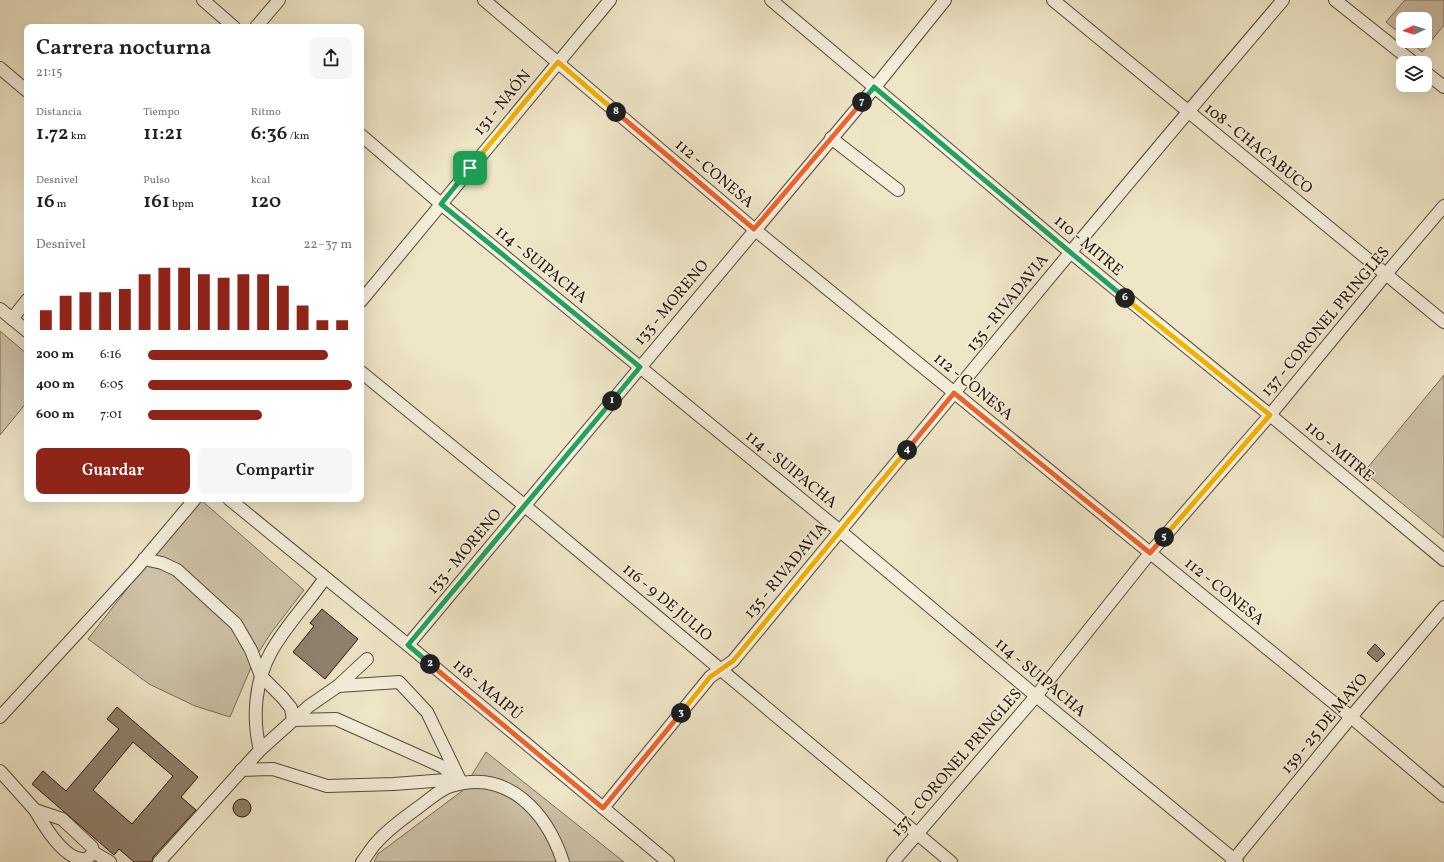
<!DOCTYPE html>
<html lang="es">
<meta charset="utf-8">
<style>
:root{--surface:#fff;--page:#f6f6f6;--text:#202124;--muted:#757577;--accent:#8f2418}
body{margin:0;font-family:Vollkorn,serif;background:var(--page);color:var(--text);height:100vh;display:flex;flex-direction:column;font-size:15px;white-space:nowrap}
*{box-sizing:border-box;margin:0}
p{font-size:13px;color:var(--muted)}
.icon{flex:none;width:22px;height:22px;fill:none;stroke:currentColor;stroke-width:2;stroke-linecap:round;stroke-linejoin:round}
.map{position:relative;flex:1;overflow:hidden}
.side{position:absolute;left:24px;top:24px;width:340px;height:478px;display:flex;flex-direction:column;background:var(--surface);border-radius:8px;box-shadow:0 4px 16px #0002}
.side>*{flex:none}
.needle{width:26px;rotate:266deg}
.buttons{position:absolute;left:1396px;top:12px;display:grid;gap:8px}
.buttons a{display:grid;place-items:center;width:36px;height:36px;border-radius:8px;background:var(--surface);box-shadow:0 4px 16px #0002;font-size:20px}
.pin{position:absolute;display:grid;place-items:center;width:34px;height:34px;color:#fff;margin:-17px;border-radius:8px;box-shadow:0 2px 6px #0006}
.km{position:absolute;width:20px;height:20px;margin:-10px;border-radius:50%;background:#222;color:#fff;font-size:11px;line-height:20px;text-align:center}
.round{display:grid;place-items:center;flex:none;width:42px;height:42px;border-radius:8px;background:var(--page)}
.headline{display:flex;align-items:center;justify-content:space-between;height:68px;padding:0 12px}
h1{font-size:22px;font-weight:600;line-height:30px}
.figures{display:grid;grid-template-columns:repeat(3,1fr);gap:6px;height:68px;padding:4px 12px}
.figures div{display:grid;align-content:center}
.figures b{font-size:20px;font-weight:600}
.figures small{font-size:11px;font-weight:400}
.figures p{font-size:11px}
.chart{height:112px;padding:8px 12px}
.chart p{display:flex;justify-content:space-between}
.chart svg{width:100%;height:72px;margin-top:4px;stroke:var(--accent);stroke-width:6}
.action{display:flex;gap:8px;margin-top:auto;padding:8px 12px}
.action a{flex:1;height:46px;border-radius:8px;background:var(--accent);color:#fff;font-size:16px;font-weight:600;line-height:46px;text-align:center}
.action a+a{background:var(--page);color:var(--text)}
ul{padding:0 12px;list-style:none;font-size:13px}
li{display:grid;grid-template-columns:64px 48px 1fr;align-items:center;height:30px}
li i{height:10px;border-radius:5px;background:var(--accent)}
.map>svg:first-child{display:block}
</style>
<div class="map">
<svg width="1444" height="862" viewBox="0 0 1444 862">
<rect width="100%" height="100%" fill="#efe6c8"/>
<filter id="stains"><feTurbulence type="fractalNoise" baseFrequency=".005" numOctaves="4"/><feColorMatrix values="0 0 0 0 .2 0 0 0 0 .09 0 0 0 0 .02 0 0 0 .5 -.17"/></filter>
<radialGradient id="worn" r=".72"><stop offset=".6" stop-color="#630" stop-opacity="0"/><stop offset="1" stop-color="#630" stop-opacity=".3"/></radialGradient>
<!-- green -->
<g fill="#cdc2a8" stroke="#7a6b59">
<path d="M1405,0H1444V25L1422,52L1409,41H1425V19H1403V36L1386,22Z"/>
<path d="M0,331L27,354V402L0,435Z"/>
<path d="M1444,375V538L1364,472Z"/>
<path d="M201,500L304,590L271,633L255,658L230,717L195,706L149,684L88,639L151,558Z"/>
<path d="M486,752L624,862H374L378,854L462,791Z"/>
</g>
<!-- building -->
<g fill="#8f816d" stroke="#26140a" fill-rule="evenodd">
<path d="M322,609L358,639L325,679L293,652L314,626L310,623Z"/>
<path d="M1375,644L1385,654L1377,662L1367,653Z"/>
<path d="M117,707L198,777L181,797L196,810L153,857L152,862H134L119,849L114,855L32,784L43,771L66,791L119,729L107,719ZM133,742L173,776L132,824L93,790Z"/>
<circle cx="242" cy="808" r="9"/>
</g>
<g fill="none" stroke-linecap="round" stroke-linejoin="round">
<!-- minor casing -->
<g stroke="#58483a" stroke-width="14">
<g id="minor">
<path d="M203,0L234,27"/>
<path d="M484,0L754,229L1351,717L1444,796"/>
<path d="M771,0L1070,252L1270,415L1444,560"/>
<path d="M1053,0L1444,322"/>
<path d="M1335,0L1414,63"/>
<path d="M256,27L279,0"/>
<path d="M0,68L27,91"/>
<path d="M1425,72L1444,87"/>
<path d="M361,135L441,204L840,531L1036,696L1237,862"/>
<path d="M831,138L898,190"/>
<path d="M361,301L610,0"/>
<path d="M0,309L27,331"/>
<path d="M12,319L27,300"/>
<path d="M361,372L525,506L951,862"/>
<path d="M229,499L408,645L668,862"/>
<path d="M144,559L162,563L177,570L236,624L251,650L261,676L282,697L291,708L293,720L336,719L441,766L459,779"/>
<path d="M408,645L875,87L945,0"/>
<path d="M338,686L399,682L427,712L459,778"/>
<path d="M0,717L136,569L195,499"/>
<path d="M260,750C252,718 255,681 271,652C286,625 308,603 325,578"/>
<path d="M241,770L273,769L327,786L394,784L459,779"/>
<path d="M0,771L35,810"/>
<path d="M603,808L710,677L733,661C915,440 1097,218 1283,0"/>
<path d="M93,852C91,855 89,858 86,859C65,862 43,824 35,810L62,819L92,847L93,852L110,862"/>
<path d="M159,862L260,750L309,706L338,686L367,659"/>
<path d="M362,862C367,856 371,848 377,842C390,827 407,816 423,804C432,797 441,789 451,786C508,768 547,813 563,862"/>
<path d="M893,862L1036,696L1150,553L1270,415L1386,274L1444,206"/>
<path d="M1232,862L1351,717L1444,607"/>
</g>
</g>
<!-- minor -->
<use href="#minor" stroke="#f5efdb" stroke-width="12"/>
</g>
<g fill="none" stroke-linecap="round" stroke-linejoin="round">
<!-- split-1 casing -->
<g stroke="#fff" stroke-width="8">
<path id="split-1" d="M470,168L441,204L640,367L612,401"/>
</g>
<!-- split-2 casing -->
<g stroke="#fff" stroke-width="8">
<path id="split-2" d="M430,664L408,645L612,401"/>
</g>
<!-- split-3 casing -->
<g stroke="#fff" stroke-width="8">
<path id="split-3" d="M430,664L603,808L681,713"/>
</g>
<!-- split-4 casing -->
<g stroke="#fff" stroke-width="8">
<path id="split-4" d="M681,713L710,677L733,661L907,450"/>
</g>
<!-- split-5 casing -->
<g stroke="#fff" stroke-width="8">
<path id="split-5" d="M907,450L954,393L1150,553L1164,537"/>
</g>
<!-- split-6 casing -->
<g stroke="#fff" stroke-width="8">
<path id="split-6" d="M1125,298L1270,415L1164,537"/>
</g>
<!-- split-7 casing -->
<g stroke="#fff" stroke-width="8">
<path id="split-7" d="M862,102L874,87L1070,252L1125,298"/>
</g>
<!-- split-8 casing -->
<g stroke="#fff" stroke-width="8">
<path id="split-8" d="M616,112L754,229L862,102"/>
</g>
<!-- split-9 casing -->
<g stroke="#fff" stroke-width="8">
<path id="split-9" d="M470,168L558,62L616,112"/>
</g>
<!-- split-1 -->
<use href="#split-1" stroke="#22a559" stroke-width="5"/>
<!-- split-2 -->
<use href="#split-2" stroke="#22a559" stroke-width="5"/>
<!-- split-3 -->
<use href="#split-3" stroke="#f0652b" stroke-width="5"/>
<!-- split-4 -->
<use href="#split-4" stroke="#f5b400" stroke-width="5"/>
<!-- split-5 -->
<use href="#split-5" stroke="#f0652b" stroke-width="5"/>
<!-- split-6 -->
<use href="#split-6" stroke="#f5b400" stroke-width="5"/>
<!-- split-7 -->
<use href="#split-7" stroke="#22a559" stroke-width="5"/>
<!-- split-8 -->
<use href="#split-8" stroke="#f0652b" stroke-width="5"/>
<!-- split-9 -->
<use href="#split-9" stroke="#f5b400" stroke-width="5"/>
</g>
<g text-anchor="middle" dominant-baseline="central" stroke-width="3" stroke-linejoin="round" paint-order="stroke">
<!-- street labels -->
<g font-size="16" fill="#26140a" stroke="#f5efdb">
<text transform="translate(503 103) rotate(-50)">131 - NAÓN</text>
<text transform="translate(1258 149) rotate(39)">108 - CHACABUCO</text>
<text transform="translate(714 174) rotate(40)">112 - CONESA</text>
<text transform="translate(1088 246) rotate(40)">110 - MITRE</text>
<text transform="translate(541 265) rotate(39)">114 - SUIPACHA</text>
<text transform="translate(672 303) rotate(-50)">133 - MORENO</text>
<text transform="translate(1008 303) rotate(-51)">135 - RIVADAVIA</text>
<text transform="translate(1326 322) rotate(-50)">137 - CORONEL PRINGLES</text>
<text transform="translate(973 387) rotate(39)">112 - CONESA</text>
<text transform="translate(1339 452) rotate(40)">110 - MITRE</text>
<text transform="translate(791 470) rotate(39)">114 - SUIPACHA</text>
<text transform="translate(465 552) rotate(-50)">133 - MORENO</text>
<text transform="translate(786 571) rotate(-50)">135 - RIVADAVIA</text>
<text transform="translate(1224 592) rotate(39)">112 - CONESA</text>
<text transform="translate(667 603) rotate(40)">116 - 9 DE JULIO</text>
<text transform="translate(1040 678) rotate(40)">114 - SUIPACHA</text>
<text transform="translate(487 690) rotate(40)">118 - MAIPÚ</text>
<text transform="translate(1325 724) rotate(-50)">139 - 25 DE MAYO</text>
<text transform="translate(957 763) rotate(-49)">137 - CORONEL PRINGLES</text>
</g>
</g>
<rect width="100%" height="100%" filter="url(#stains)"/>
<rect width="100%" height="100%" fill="url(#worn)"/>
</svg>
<div class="buttons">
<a><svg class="needle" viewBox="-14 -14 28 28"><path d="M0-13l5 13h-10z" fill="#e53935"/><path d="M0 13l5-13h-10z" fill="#757577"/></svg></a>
<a><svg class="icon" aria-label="layers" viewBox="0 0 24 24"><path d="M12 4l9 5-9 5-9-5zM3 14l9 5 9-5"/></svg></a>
</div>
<div class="pin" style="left:470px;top:168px;background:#1e9e55"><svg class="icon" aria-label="arrive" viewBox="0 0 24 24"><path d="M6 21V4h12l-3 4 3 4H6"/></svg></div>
<b class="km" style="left:612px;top:401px">1</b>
<b class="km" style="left:430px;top:664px">2</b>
<b class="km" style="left:681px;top:713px">3</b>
<b class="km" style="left:907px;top:450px">4</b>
<b class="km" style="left:1164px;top:537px">5</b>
<b class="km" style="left:1125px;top:298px">6</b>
<b class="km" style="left:862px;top:102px">7</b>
<b class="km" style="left:616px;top:112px">8</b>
<section class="side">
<div class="headline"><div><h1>Carrera nocturna</h1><p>21:15</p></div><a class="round"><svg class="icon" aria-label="share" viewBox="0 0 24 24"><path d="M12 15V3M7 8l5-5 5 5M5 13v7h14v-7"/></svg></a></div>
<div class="figures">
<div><p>Distancia</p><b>1.72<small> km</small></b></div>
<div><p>Tiempo</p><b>11:21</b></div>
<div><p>Ritmo</p><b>6:36<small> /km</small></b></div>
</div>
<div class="figures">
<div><p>Desnivel</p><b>16<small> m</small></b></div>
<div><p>Pulso</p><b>161<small> bpm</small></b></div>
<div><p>kcal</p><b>120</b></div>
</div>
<div class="chart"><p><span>Desnivel</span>22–37 m</p>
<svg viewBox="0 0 160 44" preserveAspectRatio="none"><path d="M5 44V32M15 44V23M25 44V21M35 44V21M45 44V19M55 44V10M65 44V6M75 44V6M85 44V10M95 44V12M105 44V10M115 44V10M125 44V17M135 44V29M145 44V38M155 44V38"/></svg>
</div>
<ul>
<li><b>200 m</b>6:16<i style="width:88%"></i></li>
<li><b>400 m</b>6:05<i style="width:100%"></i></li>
<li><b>600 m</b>7:01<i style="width:56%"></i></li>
</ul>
<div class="action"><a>Guardar</a><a>Compartir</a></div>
</section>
</div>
